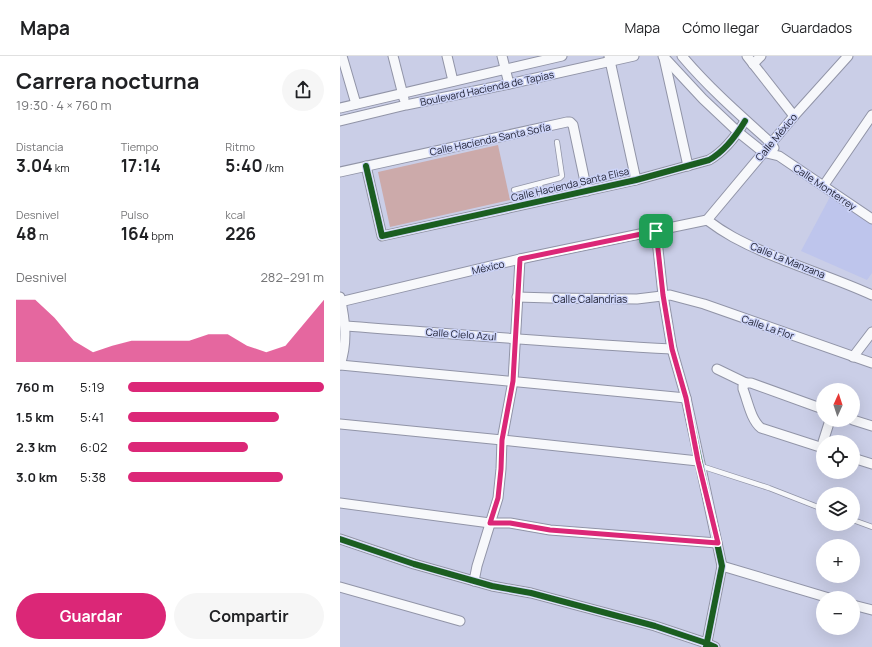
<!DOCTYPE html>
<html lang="es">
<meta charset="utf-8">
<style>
:root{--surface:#fff;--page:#f6f6f6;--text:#202124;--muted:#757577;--line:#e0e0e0;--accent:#db2777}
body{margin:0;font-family:Manrope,sans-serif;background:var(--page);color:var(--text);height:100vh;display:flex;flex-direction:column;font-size:15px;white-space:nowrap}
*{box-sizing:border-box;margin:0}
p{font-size:13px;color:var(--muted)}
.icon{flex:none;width:22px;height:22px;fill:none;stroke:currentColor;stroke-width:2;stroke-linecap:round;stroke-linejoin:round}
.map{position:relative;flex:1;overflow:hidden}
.sheet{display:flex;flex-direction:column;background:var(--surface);width:340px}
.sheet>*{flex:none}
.needle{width:26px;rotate:3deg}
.fabs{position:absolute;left:476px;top:327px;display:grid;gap:8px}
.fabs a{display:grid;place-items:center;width:44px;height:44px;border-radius:50%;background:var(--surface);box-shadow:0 4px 16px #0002;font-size:20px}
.pin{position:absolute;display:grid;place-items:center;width:34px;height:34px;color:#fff;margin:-17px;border-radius:8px;box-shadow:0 2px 6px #0006}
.round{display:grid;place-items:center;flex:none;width:42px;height:42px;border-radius:21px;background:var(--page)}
.overview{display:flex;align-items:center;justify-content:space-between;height:68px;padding:0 16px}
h1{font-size:22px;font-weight:700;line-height:30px}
.stats{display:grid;grid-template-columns:repeat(3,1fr);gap:6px;height:68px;padding:4px 16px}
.stats div{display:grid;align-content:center}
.stats b{font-size:17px;font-weight:700}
.stats small{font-size:11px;font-weight:400}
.stats p{font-size:11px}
.chart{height:112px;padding:8px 16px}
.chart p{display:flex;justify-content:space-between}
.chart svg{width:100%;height:72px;margin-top:4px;fill:var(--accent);opacity:.7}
.cta{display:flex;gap:8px;margin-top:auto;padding:8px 16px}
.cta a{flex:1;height:46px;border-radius:24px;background:var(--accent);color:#fff;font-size:16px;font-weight:700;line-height:46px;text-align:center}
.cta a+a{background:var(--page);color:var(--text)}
ul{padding:0 16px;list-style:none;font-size:13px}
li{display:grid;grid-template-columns:64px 48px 1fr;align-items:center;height:30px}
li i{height:10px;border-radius:5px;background:var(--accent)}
header{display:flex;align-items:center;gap:24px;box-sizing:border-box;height:56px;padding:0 20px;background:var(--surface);border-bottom:1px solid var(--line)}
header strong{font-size:19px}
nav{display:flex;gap:22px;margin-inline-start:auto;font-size:14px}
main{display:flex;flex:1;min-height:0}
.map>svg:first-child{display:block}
</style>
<header>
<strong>Mapa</strong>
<nav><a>Mapa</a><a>Cómo llegar</a><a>Guardados</a></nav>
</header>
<main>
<section class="sheet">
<div class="overview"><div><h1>Carrera nocturna</h1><p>19:30 · 4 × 760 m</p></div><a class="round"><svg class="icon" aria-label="share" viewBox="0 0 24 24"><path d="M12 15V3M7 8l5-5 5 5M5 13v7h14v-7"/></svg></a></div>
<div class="stats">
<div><p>Distancia</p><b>3.04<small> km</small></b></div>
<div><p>Tiempo</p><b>17:14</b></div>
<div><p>Ritmo</p><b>5:40<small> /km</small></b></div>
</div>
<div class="stats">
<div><p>Desnivel</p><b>48<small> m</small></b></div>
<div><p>Pulso</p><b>164<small> bpm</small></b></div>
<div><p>kcal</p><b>226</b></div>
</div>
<div class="chart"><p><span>Desnivel</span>282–291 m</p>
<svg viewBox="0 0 160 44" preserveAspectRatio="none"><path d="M0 44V6L10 6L20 17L30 31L40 38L50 34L60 31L70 31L80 31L90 31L100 27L110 27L120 34L130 38L140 34L150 20L160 6V44z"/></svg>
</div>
<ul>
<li><b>760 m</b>5:19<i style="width:100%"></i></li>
<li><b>1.5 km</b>5:41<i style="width:77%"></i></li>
<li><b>2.3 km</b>6:02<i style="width:61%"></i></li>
<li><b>3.0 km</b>5:38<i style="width:79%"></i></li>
</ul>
<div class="cta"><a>Guardar</a><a>Compartir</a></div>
</section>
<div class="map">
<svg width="532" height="591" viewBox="0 0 532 591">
<rect width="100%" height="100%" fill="#cacee7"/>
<!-- built -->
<path fill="#bec5ec" d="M491,139L532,166V217L527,224L461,195Z"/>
<!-- green -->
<path fill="#caa" d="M158,89L170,144L50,171L38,116Z"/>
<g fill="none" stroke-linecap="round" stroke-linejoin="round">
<!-- lane casing -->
<g stroke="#9194a7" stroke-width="6">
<g id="lane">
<path d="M200,129L203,144"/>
<path d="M174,134L220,122L222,120L217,86"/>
<path d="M361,410L429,432L483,453"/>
<path d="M513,464L532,471"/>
</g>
</g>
<!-- street casing -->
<g stroke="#9194a7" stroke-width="11">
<g id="street">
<path d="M2,0L16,48"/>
<path d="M53,0L64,43"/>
<path d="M107,0L113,25"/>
<path d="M162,0L169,28"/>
<path d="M269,0L296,124"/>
<path d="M323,0L363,43L398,76L423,96L439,100L532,163"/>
<path d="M342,0C369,32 400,59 431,87L434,92"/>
<path d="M407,0L454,60"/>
<path d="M324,2L348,110"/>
<path d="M413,8L421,0"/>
<path d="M0,52L222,0"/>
<path d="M0,65L66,49L169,28L294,0"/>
<path d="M26,110L42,180L296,124L369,104C385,95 396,80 405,65"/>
<path d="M0,116L227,66H230L233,69L247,135"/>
<path d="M484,129L532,59"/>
<path d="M367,164L454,60L508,0"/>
<path d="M367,164C375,170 384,176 393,181C437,205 486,218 532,239"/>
<path d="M316,175L323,239L332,293L346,342L382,510L366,591"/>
<path d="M0,241C5,264 8,286 0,309"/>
<path d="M177,241L211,242L297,243L330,239L364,248L532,307"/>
<path d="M0,246L180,203L367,164"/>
<path d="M6,270C114,278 223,287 332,293"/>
<path d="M513,301L532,276"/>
<path d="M0,309L346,342"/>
<path d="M377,313L406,327"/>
<path d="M483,353L411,327H406L403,330V333C408,346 411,364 421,372L483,392"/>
<path d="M513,364L532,370"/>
<path d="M0,368L162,384L358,405"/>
<path d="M483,386L490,364"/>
<path d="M513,402L532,408"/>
<path d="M0,447L150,467H170L210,474L377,487"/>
<path d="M0,483L74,508L152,530L191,537L315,570L366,587L375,591"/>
<path d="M382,510L489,542"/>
<path d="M134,525L137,510L158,442L161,413L162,384L173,325L180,203"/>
<path d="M0,531L120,565"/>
<path d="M513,549L532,554"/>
</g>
</g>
<!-- lane -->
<use href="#lane" stroke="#f7f8fb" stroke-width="4.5"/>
<!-- street -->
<use href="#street" stroke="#f7f8fb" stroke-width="9"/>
<!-- cycleway casing -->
<g stroke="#cdd4f8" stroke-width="8">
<g id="cycleway">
<path d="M26,110L42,180L296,124L369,104C385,95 396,80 405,65"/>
<path d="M316,175L323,239L332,293L346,342L382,510L366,591"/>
<path d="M0,483L74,508L152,530L191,537L315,570L366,587L375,591"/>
</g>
</g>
<!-- cycleway -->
<use href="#cycleway" stroke="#1b5e20" stroke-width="6"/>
</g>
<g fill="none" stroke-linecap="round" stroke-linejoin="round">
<!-- route casing -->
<g stroke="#fff" stroke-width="8">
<path id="route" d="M316,175L323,239L332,293L346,342L358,405L378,487L210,474L170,467H150L158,442L161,413L162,384L173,325L180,203Z"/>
</g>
<!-- route -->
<use href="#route" stroke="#db2777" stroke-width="5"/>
</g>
<g text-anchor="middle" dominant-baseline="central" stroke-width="3" stroke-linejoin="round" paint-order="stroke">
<!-- street labels -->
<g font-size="10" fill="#1c1e2e" stroke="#cdd4f8">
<text transform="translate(147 32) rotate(-12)">Boulevard Hacienda de Tapias</text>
<text transform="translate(436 81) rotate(-50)">Calle México</text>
<text transform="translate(150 83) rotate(-12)">Calle Hacienda Santa Sofía</text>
<text transform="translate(230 128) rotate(-13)">Calle Hacienda Santa Elisa</text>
<text transform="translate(485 131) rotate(34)">Calle Monterrey</text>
<text transform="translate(448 204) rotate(22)">Calle La Manzana</text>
<text transform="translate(148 211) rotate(-13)">México</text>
<text x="250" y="243">Calle Calandrias</text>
<text transform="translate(428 271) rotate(19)">Calle La Flor</text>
<text transform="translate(121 278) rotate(4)">Calle Cielo Azul</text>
</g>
</g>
</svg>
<div class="fabs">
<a><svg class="needle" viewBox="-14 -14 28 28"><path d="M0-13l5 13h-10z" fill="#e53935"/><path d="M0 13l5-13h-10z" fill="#757577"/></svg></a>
<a><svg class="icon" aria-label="locate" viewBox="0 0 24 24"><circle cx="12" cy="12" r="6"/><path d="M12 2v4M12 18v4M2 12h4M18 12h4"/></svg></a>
<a><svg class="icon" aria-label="layers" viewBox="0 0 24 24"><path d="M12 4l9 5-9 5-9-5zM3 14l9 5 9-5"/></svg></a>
<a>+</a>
<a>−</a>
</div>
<div class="pin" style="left:316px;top:175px;background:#1e9e55"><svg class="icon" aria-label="arrive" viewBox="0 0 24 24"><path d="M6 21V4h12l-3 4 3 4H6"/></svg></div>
</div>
</main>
